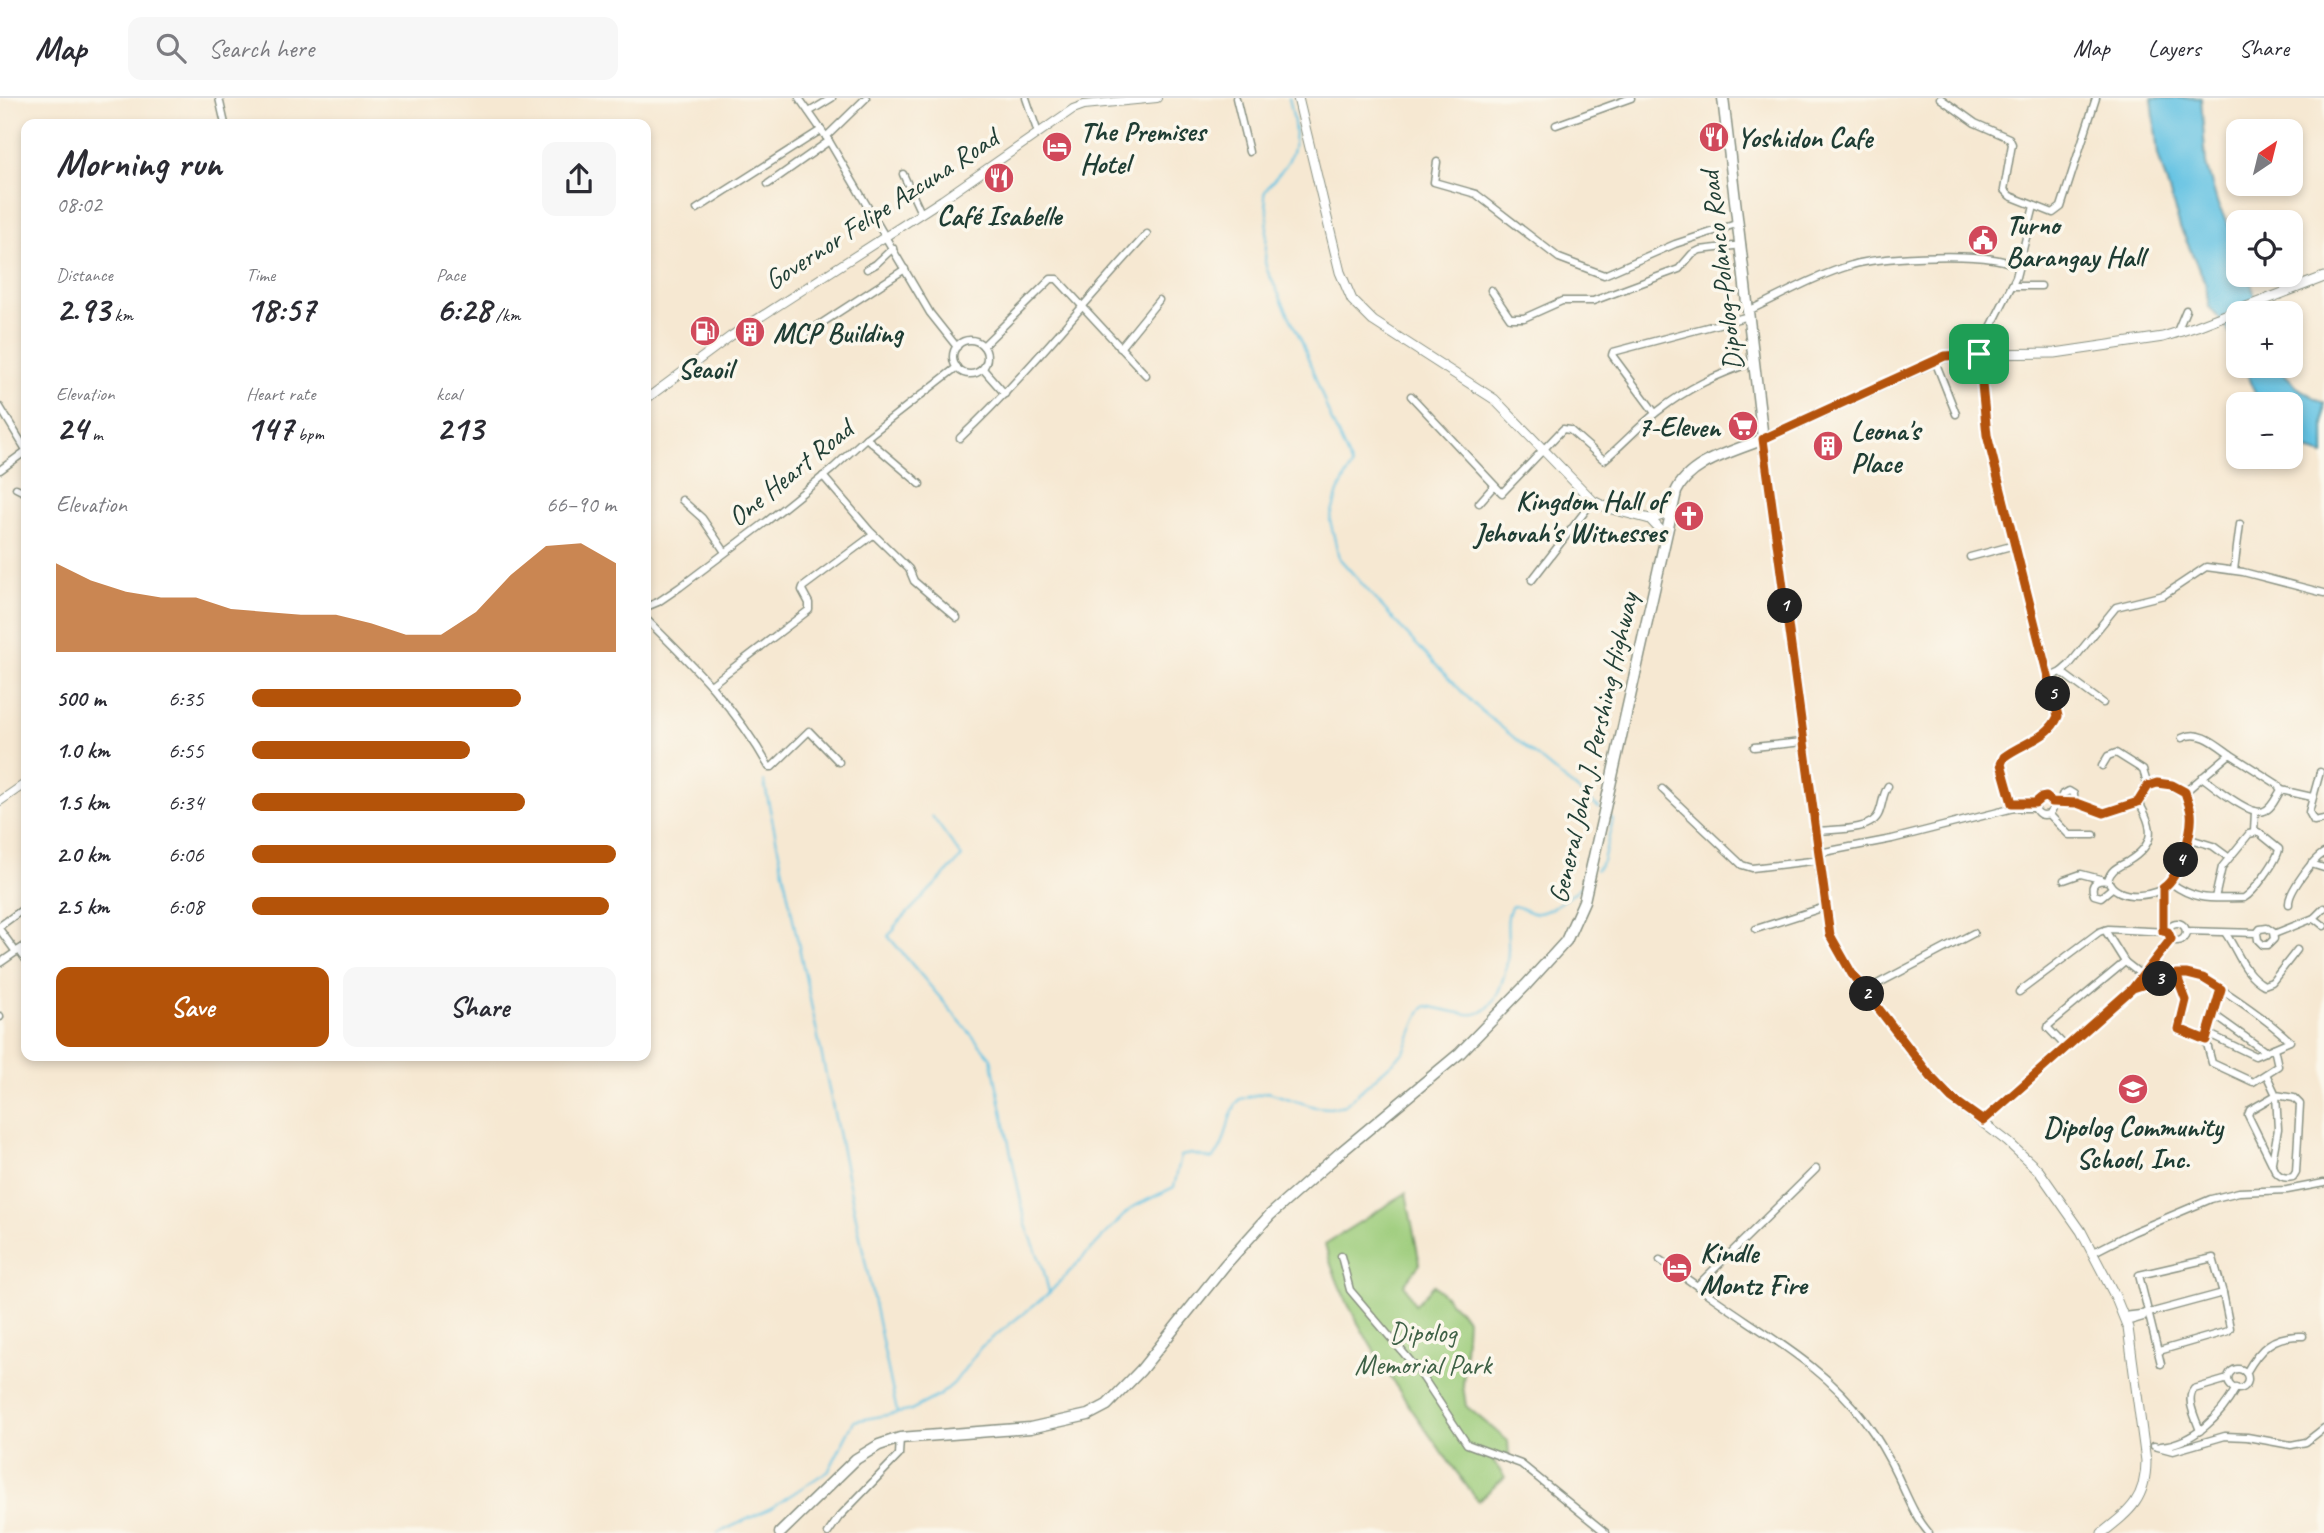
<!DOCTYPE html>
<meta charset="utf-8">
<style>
:root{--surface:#fff;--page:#f7f7f7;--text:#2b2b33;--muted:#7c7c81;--line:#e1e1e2;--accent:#b45309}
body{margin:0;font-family:Caveat,sans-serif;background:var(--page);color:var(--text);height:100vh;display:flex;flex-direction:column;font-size:26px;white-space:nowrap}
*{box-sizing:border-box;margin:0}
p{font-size:23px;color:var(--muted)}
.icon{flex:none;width:38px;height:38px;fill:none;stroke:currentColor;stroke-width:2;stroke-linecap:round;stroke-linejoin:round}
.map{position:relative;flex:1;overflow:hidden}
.drawer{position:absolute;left:21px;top:21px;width:630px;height:942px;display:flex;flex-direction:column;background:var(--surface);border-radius:14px;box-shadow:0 4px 10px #0003}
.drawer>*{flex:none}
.needle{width:46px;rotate:35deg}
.tools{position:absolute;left:2226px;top:21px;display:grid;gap:14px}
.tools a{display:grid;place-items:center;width:77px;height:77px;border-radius:14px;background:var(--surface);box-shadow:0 4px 10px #0003;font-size:35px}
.pin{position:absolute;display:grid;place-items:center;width:60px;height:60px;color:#fff;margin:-30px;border-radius:14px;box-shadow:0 4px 10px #0006}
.km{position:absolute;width:35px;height:35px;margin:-18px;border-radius:50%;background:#222;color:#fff;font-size:19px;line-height:35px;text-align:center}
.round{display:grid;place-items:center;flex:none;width:74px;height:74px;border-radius:14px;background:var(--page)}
.headline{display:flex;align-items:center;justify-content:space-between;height:119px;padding:0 35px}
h1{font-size:38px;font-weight:700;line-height:52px}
.figures{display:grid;grid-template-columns:repeat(3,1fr);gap:10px;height:119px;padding:7px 35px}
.figures div{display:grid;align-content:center}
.figures b{font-size:35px;font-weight:700}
.figures small{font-size:19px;font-weight:400}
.figures p{font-size:19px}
.chart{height:196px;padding:14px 35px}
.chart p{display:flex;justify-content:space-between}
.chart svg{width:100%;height:126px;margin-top:7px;fill:var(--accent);opacity:.7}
.button{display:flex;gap:14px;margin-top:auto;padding:14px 35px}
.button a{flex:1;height:80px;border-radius:14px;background:var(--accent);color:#fff;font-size:28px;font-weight:700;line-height:80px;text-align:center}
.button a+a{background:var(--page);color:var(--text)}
ul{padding:0 35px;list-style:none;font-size:23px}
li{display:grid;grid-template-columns:112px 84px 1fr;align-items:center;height:52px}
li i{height:18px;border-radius:9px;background:var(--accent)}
header{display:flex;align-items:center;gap:42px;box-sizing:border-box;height:98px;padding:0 35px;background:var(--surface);border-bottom:2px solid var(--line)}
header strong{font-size:33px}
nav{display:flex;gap:38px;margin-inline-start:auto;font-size:24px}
.search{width:490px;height:63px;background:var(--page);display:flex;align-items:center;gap:18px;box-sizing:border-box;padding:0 24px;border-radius:14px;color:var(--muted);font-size:26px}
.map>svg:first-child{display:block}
</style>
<header>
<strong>Map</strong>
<div class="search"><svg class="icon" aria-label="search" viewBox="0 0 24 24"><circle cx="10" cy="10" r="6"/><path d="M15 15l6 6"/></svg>Search here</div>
<nav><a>Map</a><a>Layers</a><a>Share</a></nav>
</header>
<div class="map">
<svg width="2324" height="1435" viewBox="0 0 2324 1435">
<rect width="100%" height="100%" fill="#fbf7ec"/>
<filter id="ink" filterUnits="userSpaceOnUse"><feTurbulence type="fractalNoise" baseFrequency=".0143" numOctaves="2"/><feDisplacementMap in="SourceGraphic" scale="14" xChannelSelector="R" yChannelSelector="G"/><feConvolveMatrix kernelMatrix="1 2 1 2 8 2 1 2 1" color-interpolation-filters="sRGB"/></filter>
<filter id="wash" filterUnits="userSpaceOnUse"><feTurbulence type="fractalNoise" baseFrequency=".00686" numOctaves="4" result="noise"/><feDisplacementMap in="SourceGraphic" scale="28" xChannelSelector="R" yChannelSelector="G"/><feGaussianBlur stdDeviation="1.57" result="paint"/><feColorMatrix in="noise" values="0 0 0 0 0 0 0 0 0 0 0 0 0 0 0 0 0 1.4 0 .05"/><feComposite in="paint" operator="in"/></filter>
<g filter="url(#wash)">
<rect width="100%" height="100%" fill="#f6e8d2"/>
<!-- green -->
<path fill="#9ccc7a" stroke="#5e8457" stroke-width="2" d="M1406,1095L1420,1166L1404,1186L1415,1207L1434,1187L1467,1221L1463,1288L1466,1308L1508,1343L1509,1357L1500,1358L1493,1363L1505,1379L1478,1403C1440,1352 1403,1302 1371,1248C1352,1215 1334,1183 1325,1146Z"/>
<!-- water -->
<g fill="#65c3e3" stroke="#42808c" stroke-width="2">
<path d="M2152,0H2201L2206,66L2218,107L2238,146V177H2249L2259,215H2238V251L2225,227L2209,209L2205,184L2180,129L2158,57Z"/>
<path d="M2245,268H2276L2300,291L2324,305V357L2295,349L2291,344V306H2259Z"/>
</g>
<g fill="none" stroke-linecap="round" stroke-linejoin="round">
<!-- stream -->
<g stroke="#65c3e3" stroke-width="2">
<path d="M1289,0C1295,24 1300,48 1284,70C1277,79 1269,85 1264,96L1268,114L1265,164L1267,172L1302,244L1330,319L1352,368L1338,394L1330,422L1339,460L1411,541L1477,609L1599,710"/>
<path d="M764,683L897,1314"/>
<path d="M932,718L962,759L894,829L895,831L888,838L991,960L1026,1127L1043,1170L1049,1194"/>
<path d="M1596,772L1603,763L1613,721L1608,718"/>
<path d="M718,1435L771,1410L829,1372L854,1323L909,1313L940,1297L954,1285L981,1249L1049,1195L1126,1115L1135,1108L1174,1089L1181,1058L1191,1056L1212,1061C1230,1046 1224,1019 1240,1001L1268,994L1315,1009L1330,1010L1345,1007L1404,954L1420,914L1426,908C1440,910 1463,918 1475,916C1499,913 1509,866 1508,846C1508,833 1505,818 1512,808C1521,808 1525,813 1534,815C1546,818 1574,795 1583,787"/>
</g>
</g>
</g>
<g filter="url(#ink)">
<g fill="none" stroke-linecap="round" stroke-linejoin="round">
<!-- minor casing -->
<g stroke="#8a9283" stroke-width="9">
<g id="minor">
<path d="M219,0L225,26"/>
<path d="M799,0L829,43L930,215L957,249"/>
<path d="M1026,0L1038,35"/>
<path d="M1236,0L1249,54"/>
<path d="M1940,0L1975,25L2009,40L2012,46L2004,92L2010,98L2053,115L2061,109L2096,0"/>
<path d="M809,14L832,0"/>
<path d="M1556,27L1631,0"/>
<path d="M826,39L866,0"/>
<path d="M1437,64L1434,84L1476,96L1559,160L1604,177L1675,146L1739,125"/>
<path d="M903,76L921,115"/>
<path d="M768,86L829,43"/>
<path d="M697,111L821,32"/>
<path d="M867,171L876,166L893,150"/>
<path d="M2012,188H2041"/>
<path d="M1491,192L1510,220H1524L1562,203H1593L1679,171L1692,156L1700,152L1742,147"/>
<path d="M1748,213C1782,197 1817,177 1852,167C1881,158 1963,156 1993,161C2002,162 2010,165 2019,168"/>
<path d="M805,236L905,171"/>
<path d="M2176,236L2186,212"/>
<circle cx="970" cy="259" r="17"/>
<path d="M983,248L1051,181H1057L1146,277"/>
<path d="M1120,250L1159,202"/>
<path d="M1935,263L1956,316"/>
<path d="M983,271L1005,296"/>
<path d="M1411,298L1502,395L1563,331L1570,332L1604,362C1622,347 1638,329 1657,314C1687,290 1718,276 1754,264"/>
<path d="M0,309L26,352"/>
<path d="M1655,315L1612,257L1613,254L1749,218"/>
<path d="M866,340L920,386"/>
<path d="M960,340C1027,277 1084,204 1147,136"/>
<path d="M0,372L26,353"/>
<path d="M823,378L870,433L909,471L914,483L957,520"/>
<path d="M16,390L26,395"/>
<path d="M682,402L702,420L725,454"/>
<path d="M1479,405L1494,388"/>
<path d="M1970,459L2015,447"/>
<path d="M2234,472L2240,426"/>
<path d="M1532,482L1593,403"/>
<path d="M646,509L658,504L680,489L766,424L831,372L866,340L957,269"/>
<path d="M646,521C693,567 737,611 769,669H772L809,633L839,664"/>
<path d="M2061,574L2103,605"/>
<path d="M2048,580L2061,574L2069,567L2116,509L2164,497L2206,469L2243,474L2324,495"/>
<path d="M712,586L809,512V505L802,492L803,489L873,437"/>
<path d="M2182,640C2200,631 2216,646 2230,656"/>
<path d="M1754,649L1803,644"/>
<path d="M2102,668L2108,658L2116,655L2143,672L2148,688"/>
<path d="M2320,674L2309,714L2314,723L2324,721"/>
<path d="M1662,691L1742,767L1752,770L1820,762"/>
<path d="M2281,692L2312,699"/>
<circle cx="2044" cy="708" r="9"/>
<path d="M2138,703C2154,729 2157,746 2127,764C2118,769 2111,771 2108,782C2116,804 2158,800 2171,784C2181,772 2192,731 2191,715C2190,708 2187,701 2185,694"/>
<path d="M2052,704L2077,705L2104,715L2138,703L2148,688L2157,685L2172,687L2185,694L2230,656L2277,686L2281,692C2276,699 2272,711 2264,713C2250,719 2213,687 2202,679"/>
<path d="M2061,704L2062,697L2069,693L2074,696L2075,705"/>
<path d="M2013,705H2035"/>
<path d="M2014,710L2002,671L2004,658C2021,645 2049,641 2058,618L1987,337L1980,269L1981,249L2016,179L2034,108"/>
<path d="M2049,716L2069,737H2094"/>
<path d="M1816,733C1834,731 1872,734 1879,715C1883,705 1882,698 1888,688"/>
<path d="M2254,734L2255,713"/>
<path d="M2187,740L2213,748L2228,759"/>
<path d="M1819,755L1892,741L2014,710H2035"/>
<path d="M2311,766L2324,770"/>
<path d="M2064,782L2081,776L2100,781"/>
<path d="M2109,783C2099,781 2089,784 2094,797L2101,799L2112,790"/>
<path d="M2171,785C2197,804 2213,800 2244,800C2254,794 2277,763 2279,751L2258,734L2249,736L2222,769L2215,800"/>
<path d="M2163,790V833"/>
<path d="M2289,806C2288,794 2313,761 2324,755"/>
<path d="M2314,820L2324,828"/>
<circle cx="2177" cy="834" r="9"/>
<path d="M0,828L26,809"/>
<path d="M1756,831L1825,809"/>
<path d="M0,832L16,854"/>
<path d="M2105,832L2125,864L2143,878"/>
<path d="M2186,833L2257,835L2260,831L2267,830L2273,834L2274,841L2268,847H2263L2258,842L2257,835"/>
<path d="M2226,836C2239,855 2243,875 2264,887L2272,884L2297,852"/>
<path d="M2274,836L2314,820L2324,810"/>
<path d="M19,852L26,862"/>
<path d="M0,865L26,847"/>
<path d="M2176,876L2186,902L2179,931L2206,942"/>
<path d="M2133,890C2149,885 2169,874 2186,876C2210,878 2272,926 2290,943L2255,958L2207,935"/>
<path d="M2221,891L2206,942L2212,965L2253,984L2278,968L2274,950"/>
<path d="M1864,893L1974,835"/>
<path d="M2019,894L2099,834L2108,831L2168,834"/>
<path d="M2213,916L2266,954"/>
<path d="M0,918V919"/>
<path d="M2066,949L2048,930L2049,927L2125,864"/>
<path d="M2266,976L2276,997L2250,1012L2248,1017L2276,1074C2280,1079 2285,1081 2293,1079L2296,1074L2300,1006L2294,1000L2276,997L2278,1031L2272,1064"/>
<path d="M1983,1023L2133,890L2171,841"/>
<path d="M1816,1071L1697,1188C1754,1231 1822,1264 1865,1323C1877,1339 1889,1360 1898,1379C1907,1398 1915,1419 1929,1435"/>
<path d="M2092,1155L2133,1134L2211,1101L2239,1094L2287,1092L2324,1085"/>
<path d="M1341,1158L1350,1192L1418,1272L1467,1346L1521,1366L1606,1435"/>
<path d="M1660,1162L1697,1188"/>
<path d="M2124,1218L2149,1215L2223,1195L2230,1230L2228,1233L2159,1253"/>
<path d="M2126,1224L2143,1219L2145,1215"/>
<path d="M2161,1266L2139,1177L2213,1160L2223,1195"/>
<circle cx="2238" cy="1281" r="10"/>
<path d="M2246,1275C2260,1250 2273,1237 2303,1238"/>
<path d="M2200,1333C2196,1320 2185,1302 2194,1291L2228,1281"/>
<path d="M2154,1348L2173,1353L2225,1338L2247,1339L2291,1347L2306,1344L2324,1330"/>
<path d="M2161,1348C2194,1345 2221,1318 2236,1290"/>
<path d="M828,1435L839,1419L899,1357L900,1340"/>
</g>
</g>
<!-- tertiary casing -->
<g stroke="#8a9283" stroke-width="10">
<g id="tertiary">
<path d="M646,301L731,238L942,102L1073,11L1084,7L1157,0"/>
<path d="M0,703L26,685"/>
</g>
</g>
<!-- secondary casing -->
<g stroke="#8a9283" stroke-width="11">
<g id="secondary">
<path d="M1298,0L1340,174L1352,202L1373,223L1494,301L1593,403L1608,410L1650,421L1669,415"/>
<path d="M1650,421L1665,437"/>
<path d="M2102,1435C2130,1413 2146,1401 2146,1363L2128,1230L2115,1198L2081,1133L2039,1073L2008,1044L1951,1000L1931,979L1852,876L1830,837L1763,341L1945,259L1968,256L2055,255L2163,239L2197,228L2324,179"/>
</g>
</g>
<!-- trunk casing -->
<g stroke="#8a9283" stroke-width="13">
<path id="trunk" d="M780,1435L856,1361L879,1347L900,1340L1030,1330L1088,1317L1107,1307L1141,1272L1225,1167L1270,1117L1341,1054L1460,955L1526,887L1566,843L1584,803L1676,394C1690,363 1734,354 1763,341L1723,0"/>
</g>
<!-- minor -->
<use href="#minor" stroke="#fff" stroke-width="6"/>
<!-- tertiary -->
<use href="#tertiary" stroke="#fff" stroke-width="8"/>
<!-- secondary -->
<use href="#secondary" stroke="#fff" stroke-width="9"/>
<!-- trunk -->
<use href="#trunk" stroke="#fff" stroke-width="10"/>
</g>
</g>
<g fill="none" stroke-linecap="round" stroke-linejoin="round" filter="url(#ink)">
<!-- route casing -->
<g stroke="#fff" stroke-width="14">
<path id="route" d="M1979,256L1945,258L1763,341L1830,837L1852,876L1931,979L1951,1000L1983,1023L2133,890L2176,876H2187L2203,880L2221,891L2206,942L2179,931L2186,902L2176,876L2133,890L2171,841L2168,834L2163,833V790C2179,780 2193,734 2191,715C2190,708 2187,701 2185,694L2172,687L2157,685L2148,688L2138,704L2104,715L2077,705L2052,704L2046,699L2041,700L2035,705H2012L2001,666L2004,659C2021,645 2049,641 2058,618L1987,337L1979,256"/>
</g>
<!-- route -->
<use href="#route" stroke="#b45309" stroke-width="9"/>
</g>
<!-- icons -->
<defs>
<g id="restaurant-disc" transform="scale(1.575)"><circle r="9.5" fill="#d1495b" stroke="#fbf7ec"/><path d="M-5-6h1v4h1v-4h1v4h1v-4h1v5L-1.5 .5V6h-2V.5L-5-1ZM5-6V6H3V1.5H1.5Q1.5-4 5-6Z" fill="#fff"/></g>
<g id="hotel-disc" transform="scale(1.575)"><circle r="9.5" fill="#d1495b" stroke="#fbf7ec"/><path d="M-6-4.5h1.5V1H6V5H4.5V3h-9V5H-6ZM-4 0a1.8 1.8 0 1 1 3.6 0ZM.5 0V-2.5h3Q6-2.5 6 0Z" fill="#fff"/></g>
<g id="civic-disc" transform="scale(1.575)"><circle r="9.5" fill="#d1495b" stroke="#fbf7ec"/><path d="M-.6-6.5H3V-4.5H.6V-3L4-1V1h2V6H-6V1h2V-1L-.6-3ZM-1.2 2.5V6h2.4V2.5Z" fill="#fff"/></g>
<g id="fuel-disc" transform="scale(1.575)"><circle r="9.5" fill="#d1495b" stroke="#fbf7ec"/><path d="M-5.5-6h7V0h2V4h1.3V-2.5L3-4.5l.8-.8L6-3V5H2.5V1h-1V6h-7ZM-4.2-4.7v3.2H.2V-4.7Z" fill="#fff"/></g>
<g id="building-disc" transform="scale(1.575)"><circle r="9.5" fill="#d1495b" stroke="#fbf7ec"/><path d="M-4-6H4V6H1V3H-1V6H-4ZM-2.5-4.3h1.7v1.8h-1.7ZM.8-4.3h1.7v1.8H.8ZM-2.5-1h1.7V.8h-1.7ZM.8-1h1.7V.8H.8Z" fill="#fff"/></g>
<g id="supermarket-disc" transform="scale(1.575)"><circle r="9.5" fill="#d1495b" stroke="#fbf7ec"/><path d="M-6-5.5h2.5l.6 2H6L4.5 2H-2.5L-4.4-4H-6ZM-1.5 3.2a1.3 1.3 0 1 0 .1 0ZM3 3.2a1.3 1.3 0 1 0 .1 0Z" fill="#fff"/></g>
<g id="church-disc" transform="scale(1.575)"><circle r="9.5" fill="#d1495b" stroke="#fbf7ec"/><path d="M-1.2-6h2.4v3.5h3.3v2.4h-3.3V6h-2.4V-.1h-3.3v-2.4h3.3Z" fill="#fff"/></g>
<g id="school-disc" transform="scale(1.575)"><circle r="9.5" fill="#d1495b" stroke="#fbf7ec"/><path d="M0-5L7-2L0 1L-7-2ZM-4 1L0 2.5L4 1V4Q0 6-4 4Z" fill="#fff"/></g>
</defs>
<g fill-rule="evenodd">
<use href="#restaurant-disc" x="1714" y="39"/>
<use href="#hotel-disc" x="1057" y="49"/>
<use href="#restaurant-disc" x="999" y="80"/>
<use href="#civic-disc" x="1983" y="142"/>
<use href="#fuel-disc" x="705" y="233"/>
<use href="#building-disc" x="750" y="234"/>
<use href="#supermarket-disc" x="1743" y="328"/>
<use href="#building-disc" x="1828" y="348"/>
<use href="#church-disc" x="1689" y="418"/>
<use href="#school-disc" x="2133" y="991"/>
<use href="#hotel-disc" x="1677" y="1170"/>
</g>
<g text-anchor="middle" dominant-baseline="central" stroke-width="7" stroke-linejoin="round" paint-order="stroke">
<!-- poi labels -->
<g font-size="28" font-weight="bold" fill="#1f3d34" stroke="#fbf7ec" text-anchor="start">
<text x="1080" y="33">The Premises<tspan x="1080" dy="32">Hotel</tspan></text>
<text x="1737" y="39">Yoshidon Cafe</text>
<text x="999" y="117" text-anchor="middle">Café Isabelle</text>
<text x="2006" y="126">Turno<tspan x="2006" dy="32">Barangay Hall</tspan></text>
<text x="773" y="234">MCP Building</text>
<text x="705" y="270" text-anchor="middle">Seaoil</text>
<text x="1720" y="328" text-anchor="end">7-Eleven</text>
<text x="1851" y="332">Leona's<tspan x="1851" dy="32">Place</tspan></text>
<text x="1666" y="402" text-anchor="end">Kingdom Hall of<tspan x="1666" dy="32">Jehovah's Witnesses</tspan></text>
<text x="2133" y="1028" text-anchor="middle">Dipolog Community<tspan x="2133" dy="32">School, Inc.</tspan></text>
<text x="1700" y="1154">Kindle<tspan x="1700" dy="32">Montz Fire</tspan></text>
</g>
<!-- street labels -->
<g font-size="28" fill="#1f3d34" stroke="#fbf7ec">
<text transform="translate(881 111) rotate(-33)">Governor Felipe Azcuna Road</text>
<text transform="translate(1721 173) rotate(-97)">Dipolog-Polanco Road</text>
<text transform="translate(790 375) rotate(-39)">One Heart Road</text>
<text transform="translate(1593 650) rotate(-77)">General John J. Pershing Highway</text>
</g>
<!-- park labels -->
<g font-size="28" fill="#3e6146" stroke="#fbf7ec">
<text x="1423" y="1234">Dipolog<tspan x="1423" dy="32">Memorial Park</tspan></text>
</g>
</g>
</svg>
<div class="tools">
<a><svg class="needle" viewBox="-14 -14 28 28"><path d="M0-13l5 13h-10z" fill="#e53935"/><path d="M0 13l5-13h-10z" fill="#7c7c81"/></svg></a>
<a><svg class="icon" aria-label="locate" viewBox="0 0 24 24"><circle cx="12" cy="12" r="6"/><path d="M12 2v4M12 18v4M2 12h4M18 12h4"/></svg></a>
<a>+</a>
<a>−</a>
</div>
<div class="pin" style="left:1979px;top:256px;background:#1e9e55"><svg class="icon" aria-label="arrive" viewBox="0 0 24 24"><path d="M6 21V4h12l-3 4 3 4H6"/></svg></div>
<b class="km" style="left:1785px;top:508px">1</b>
<b class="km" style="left:1867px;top:896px">2</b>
<b class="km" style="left:2160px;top:881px">3</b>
<b class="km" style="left:2181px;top:762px">4</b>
<b class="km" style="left:2053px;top:596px">5</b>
<section class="drawer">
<div class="headline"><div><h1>Morning run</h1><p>08:02</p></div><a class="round"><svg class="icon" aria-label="share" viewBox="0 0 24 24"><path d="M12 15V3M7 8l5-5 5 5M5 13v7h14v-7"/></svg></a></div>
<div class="figures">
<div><p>Distance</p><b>2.93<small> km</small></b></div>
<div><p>Time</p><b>18:57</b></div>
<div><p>Pace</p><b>6:28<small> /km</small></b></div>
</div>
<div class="figures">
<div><p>Elevation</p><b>24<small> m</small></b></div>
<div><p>Heart rate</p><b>147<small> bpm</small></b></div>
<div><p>kcal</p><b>213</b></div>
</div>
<div class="chart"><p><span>Elevation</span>66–90 m</p>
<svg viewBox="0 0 160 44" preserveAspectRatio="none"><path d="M0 44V13L10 19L20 23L30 25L40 25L50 29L60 30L70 31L80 31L90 34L100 38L110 38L120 30L130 17L140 7L150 6L160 13V44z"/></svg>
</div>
<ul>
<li><b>500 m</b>6:35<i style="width:74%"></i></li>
<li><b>1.0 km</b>6:55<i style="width:60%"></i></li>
<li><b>1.5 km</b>6:34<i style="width:75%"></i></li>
<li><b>2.0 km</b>6:06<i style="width:100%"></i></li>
<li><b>2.5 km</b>6:08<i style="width:98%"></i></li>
</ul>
<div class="button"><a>Save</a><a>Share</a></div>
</section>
</div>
